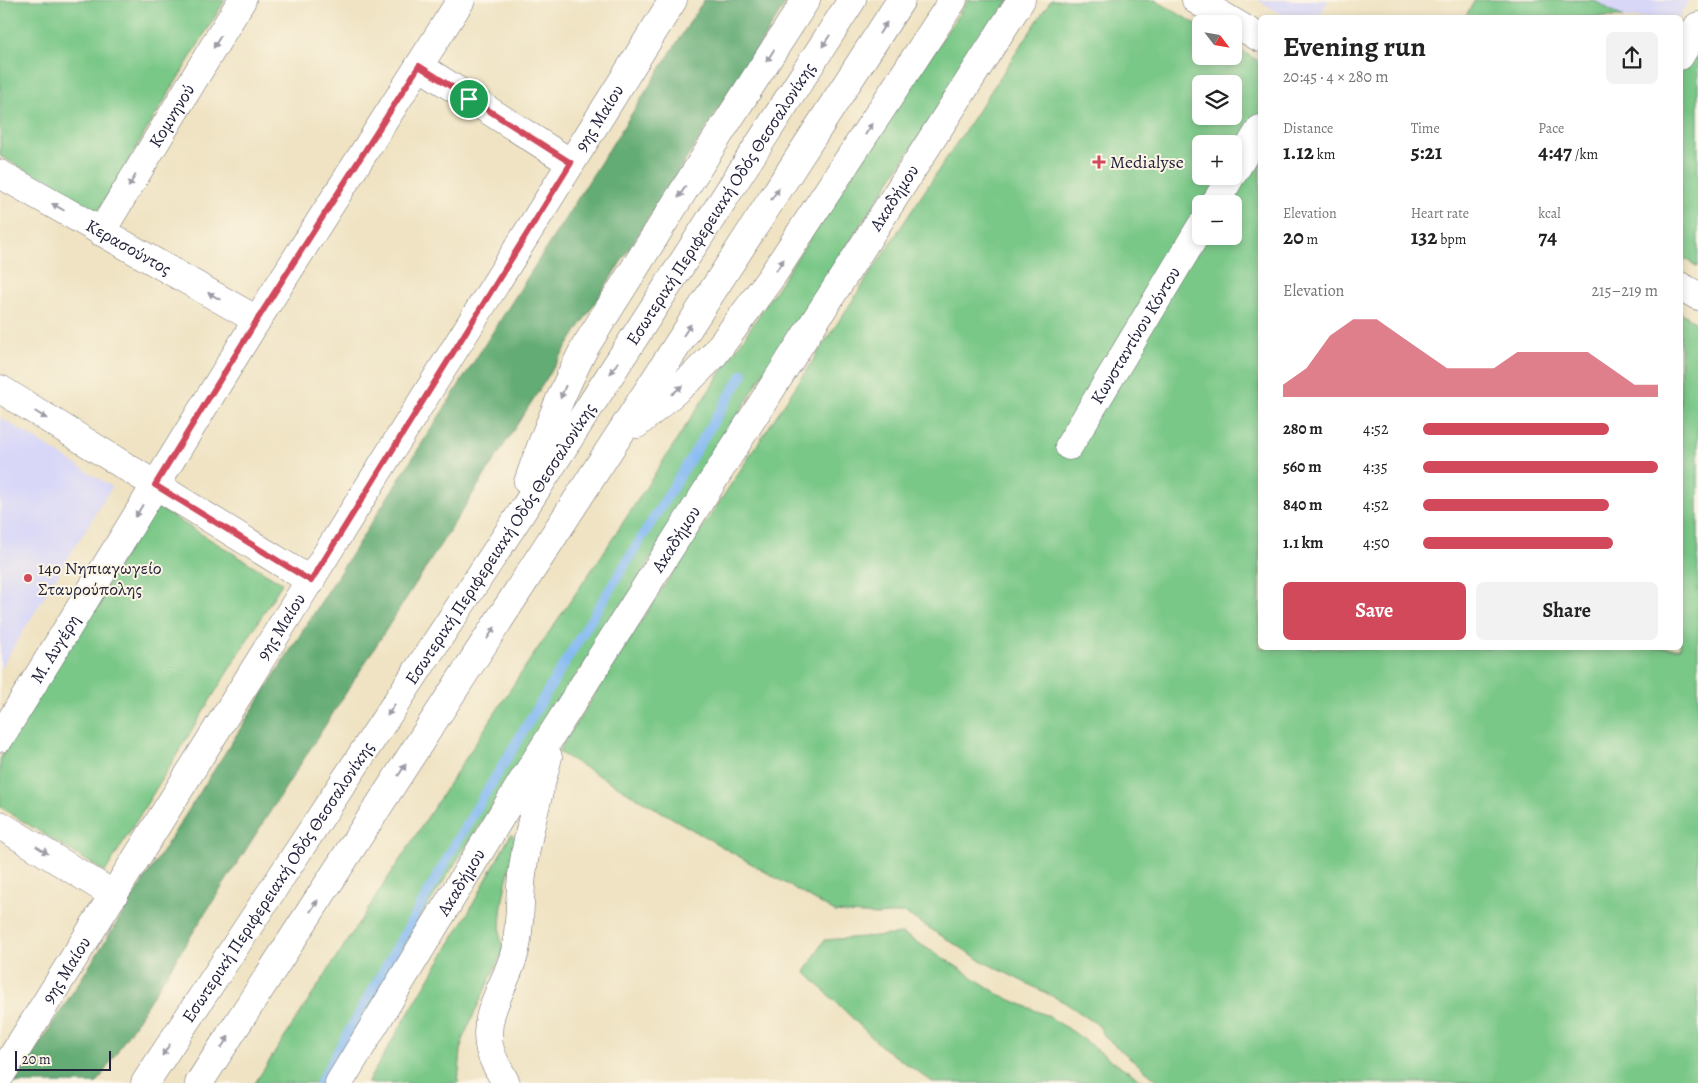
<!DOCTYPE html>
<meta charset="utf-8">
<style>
:root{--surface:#fff;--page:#f2f2f2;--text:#222;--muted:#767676;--accent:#d1495b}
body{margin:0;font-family:Alegreya,serif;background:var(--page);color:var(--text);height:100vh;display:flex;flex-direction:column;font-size:19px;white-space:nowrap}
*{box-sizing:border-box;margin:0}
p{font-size:16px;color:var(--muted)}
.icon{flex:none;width:28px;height:28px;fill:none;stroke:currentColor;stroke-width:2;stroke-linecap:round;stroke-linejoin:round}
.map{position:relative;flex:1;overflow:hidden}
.drawer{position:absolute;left:1258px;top:15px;width:425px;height:635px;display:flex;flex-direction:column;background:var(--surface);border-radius:8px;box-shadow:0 2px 8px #0003}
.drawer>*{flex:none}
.needle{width:32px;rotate:121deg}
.controls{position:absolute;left:1192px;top:15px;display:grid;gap:10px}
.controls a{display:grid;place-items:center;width:50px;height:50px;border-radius:8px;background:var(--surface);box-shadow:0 2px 8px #0003;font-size:25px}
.scale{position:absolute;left:15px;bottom:12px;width:96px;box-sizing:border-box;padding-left:5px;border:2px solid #22223b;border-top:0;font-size:14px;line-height:18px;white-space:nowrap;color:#22223b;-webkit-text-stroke:4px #fcf5e5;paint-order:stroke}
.pin{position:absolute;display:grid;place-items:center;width:42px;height:42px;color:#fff;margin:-21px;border:2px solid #fff;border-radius:50%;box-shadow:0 1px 5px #0007}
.round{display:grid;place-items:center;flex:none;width:52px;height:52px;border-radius:8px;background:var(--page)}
.overview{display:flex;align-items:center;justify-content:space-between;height:85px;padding:0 25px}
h1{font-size:28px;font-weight:700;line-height:38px}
.figures{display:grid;grid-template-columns:repeat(3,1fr);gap:8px;height:85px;padding:5px 25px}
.figures div{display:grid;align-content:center}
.figures b{font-size:21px;font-weight:700}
.figures small{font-size:14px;font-weight:400}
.figures p{font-size:14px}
.chart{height:140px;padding:10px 25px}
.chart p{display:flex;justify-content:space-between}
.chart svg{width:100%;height:90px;margin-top:5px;fill:var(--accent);opacity:.7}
.cta{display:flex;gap:10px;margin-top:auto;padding:10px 25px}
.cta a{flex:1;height:58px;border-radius:8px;background:var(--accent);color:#fff;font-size:20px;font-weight:700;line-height:58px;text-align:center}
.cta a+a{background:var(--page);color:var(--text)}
ul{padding:0 25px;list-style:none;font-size:16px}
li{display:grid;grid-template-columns:80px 60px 1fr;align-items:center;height:38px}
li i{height:12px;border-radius:6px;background:var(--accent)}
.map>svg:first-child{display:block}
</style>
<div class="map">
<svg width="1698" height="1083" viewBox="0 0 1698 1083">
<rect width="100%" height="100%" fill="#fcf5e5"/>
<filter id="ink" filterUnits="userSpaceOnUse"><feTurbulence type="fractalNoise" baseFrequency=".02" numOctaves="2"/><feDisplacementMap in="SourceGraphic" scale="10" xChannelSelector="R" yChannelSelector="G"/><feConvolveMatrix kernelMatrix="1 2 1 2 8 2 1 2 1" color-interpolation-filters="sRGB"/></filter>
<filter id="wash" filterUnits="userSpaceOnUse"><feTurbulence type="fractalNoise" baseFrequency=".0096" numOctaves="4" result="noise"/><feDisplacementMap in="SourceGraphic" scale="20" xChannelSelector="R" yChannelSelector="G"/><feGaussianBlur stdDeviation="1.12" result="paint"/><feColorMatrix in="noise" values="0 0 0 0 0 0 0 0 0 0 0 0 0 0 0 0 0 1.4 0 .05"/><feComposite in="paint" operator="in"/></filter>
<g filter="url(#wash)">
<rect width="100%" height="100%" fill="#efe3c3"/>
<!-- built -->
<g fill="#d8d7f8">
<path d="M1258,0H1329L1319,17L1287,18Z"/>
<path d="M1593,0H1689L1679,17L1623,18Z"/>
<path d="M0,417L112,487L0,669Z"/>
</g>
<!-- green -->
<g fill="#7ac888" stroke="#4e7562" fill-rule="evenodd">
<path d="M0,0H225L98,211L0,156Z"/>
<path d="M968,0H1009L769,364L624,603L421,916L328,1083H255L523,670L602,555L704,398Z"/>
<path d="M1051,0H1155L1201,27V56H1234V46L1260,62V648H1680V312L1698,323V1083H1161L1106,1038L1098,1025L1064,1002L982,961L905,913L877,915L835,912L558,752L654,601ZM1201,84H1234V116H1201ZM1201,144H1234V176H1201ZM1201,204H1234V236H1201Z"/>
<path d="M1475,0H1593L1623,17H1465Z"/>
<path d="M1680,49L1698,52V267L1680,256Z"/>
<path d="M155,506L282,583L105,872L0,807V759Z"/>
<path d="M511,834L517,840C509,870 494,921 503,951L462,1040L458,1083H367L467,915Z"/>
<path d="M903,934L945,959L1000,995L1048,1016L1075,1033L1111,1060L1146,1083H934L882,1047L805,972L824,940Z"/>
</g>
<!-- forest -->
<path fill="#63ac74" stroke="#426758" d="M704,0H788L97,1083H15Z"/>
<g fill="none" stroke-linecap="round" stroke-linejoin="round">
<!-- stream -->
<path stroke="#84b9f2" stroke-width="10" d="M320,1083L464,829L584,631L743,374"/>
</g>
</g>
<g filter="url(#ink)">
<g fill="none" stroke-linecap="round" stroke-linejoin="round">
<!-- minor casing -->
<g stroke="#6a666b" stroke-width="29">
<g id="minor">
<path d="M1196,0L1260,38"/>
<path d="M1680,56L1698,26"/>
<path d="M419,66L571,163"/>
<path d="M1234,172L1260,129"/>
<path id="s1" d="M0,174L257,320"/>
<path d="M1215,204L1231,176"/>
<path id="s2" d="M101,232L242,0"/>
<path d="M1680,286L1698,296"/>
<path d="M0,389L311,581"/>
<path id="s3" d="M1069,446L1201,226"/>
<path id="s4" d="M0,738L257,320L461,0"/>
<path d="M0,825L114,895"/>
<path id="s5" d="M0,1076L673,0"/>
<path id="s6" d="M339,1083L520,785L752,419L1021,0"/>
<path d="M506,1083C500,1072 491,1058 489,1045C483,1011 508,982 515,951C521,926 519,900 522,875C527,835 538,796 548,757"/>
</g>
</g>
<!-- highway casing -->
<g stroke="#6a666b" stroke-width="29">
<g id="highway">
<path d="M637,424L693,376L713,356L772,276L953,0"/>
<path d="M528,482C544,436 562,391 585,347L720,133L806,0"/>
<path id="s7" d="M145,1083L514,524L852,0"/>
<path d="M199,1083L901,0"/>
</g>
</g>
<!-- minor -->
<use href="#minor" stroke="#fff" stroke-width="28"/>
<!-- highway -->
<use href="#highway" stroke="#fff" stroke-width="28"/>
</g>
<!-- one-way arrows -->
<defs><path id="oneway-solid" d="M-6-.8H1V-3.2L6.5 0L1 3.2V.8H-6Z" transform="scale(1.25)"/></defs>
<g fill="#9c9ca7">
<use href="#oneway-solid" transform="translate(883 28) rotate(-57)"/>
<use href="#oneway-solid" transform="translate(826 41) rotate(123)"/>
<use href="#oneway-solid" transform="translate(217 42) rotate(121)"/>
<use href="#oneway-solid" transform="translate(770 56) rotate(123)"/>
<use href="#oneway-solid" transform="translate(869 129) rotate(-57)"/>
<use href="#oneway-solid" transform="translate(132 181) rotate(121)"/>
<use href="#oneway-solid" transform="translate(682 192) rotate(122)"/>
<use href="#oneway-solid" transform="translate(775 194) rotate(-57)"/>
<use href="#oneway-solid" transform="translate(58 207) rotate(-150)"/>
<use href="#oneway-solid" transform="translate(780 265) rotate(-57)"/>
<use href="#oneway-solid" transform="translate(214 296) rotate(-150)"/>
<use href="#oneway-solid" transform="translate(687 330) rotate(-57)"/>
<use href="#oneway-solid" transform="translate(614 368) rotate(123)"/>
<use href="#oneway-solid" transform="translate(677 390) rotate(-41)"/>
<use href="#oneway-solid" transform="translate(563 392) rotate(112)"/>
<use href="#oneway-solid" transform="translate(41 415) rotate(32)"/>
<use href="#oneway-solid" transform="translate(139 511) rotate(121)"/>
<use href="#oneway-solid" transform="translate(491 633) rotate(-57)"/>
<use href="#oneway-solid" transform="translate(391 710) rotate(123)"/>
<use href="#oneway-solid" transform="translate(402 770) rotate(-57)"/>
<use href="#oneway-solid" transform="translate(42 850) rotate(32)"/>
<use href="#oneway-solid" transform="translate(314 906) rotate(-57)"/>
<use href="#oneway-solid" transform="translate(225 1042) rotate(-57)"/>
<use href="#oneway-solid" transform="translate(166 1050) rotate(123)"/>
</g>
</g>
<g fill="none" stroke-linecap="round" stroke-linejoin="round" filter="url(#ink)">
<!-- route casing -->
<g stroke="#fff" stroke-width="10">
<path id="route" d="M419,66L571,163L311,581L155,485L257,320Z"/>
</g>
<!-- route -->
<use href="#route" stroke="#d1495b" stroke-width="6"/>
</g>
<!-- markers -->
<g fill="#d1495b" stroke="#fcf5e5" stroke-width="2">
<path d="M1096.5 154.5h5v5h5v5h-5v5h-5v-5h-5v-5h5z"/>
<circle cx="28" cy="578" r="5"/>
</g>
<g text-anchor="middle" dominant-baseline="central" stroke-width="4" stroke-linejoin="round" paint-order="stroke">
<!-- street labels -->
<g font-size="18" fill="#22223b" stroke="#fcf5e5">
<text stroke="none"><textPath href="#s2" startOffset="136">Κομνηνού</textPath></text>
<text stroke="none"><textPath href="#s5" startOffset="1130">9ης Μαίου</textPath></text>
<text stroke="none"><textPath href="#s6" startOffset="1045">Ακαδήμου</textPath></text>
<text stroke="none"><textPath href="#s7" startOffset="1051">Εσωτερική Περιφερειακή Οδός Θεσσαλονίκης</textPath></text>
<text stroke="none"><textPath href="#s1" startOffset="148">Κερασούντος</textPath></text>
<text stroke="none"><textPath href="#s3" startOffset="129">Κωνσταντίνου Κόντου</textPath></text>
<text stroke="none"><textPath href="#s6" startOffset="640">Ακαδήμου</textPath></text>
<text stroke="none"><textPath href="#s7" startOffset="646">Εσωτερική Περιφερειακή Οδός Θεσσαλονίκης</textPath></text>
<text stroke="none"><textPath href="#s5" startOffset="530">9ης Μαίου</textPath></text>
<text stroke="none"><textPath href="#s4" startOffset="105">Μ. Αυγέρη</textPath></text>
<text stroke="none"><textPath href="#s7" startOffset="241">Εσωτερική Περιφερειακή Οδός Θεσσαλονίκης</textPath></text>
<text stroke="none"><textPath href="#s6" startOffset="235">Ακαδήμου</textPath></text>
<text stroke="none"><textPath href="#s5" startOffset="125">9ης Μαίου</textPath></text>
</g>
<!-- poi labels -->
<g font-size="18" fill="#22223b" stroke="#fcf5e5" text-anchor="start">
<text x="1110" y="162">Medialyse</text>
<text x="38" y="568">14ο Νηπιαγωγείο<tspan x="38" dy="21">Σταυρούπολης</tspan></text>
</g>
</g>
</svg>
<div class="controls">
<a><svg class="needle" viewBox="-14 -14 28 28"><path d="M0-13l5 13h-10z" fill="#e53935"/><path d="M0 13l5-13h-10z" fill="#767676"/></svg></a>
<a><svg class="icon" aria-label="layers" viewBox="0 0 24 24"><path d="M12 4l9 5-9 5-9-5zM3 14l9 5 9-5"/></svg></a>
<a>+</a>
<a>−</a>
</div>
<div class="scale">20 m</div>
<div class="pin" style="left:469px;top:99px;background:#1e9e55"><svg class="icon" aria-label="arrive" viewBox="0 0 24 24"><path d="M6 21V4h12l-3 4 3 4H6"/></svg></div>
<section class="drawer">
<div class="overview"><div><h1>Evening run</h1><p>20:45 · 4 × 280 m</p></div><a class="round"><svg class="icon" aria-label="share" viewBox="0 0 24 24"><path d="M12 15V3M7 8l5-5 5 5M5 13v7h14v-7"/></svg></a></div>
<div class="figures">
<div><p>Distance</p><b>1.12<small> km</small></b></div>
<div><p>Time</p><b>5:21</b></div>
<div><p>Pace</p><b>4:47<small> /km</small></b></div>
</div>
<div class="figures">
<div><p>Elevation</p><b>20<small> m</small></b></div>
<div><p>Heart rate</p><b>132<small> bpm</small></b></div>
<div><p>kcal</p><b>74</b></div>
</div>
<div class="chart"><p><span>Elevation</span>215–219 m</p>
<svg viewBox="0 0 160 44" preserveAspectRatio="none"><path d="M0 44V38L10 30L20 14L30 6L40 6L50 14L60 22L70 30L80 30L90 30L100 22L110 22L120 22L130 22L140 30L150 38L160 38V44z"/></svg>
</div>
<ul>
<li><b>280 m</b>4:52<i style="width:79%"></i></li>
<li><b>560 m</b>4:35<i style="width:100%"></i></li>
<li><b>840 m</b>4:52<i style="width:79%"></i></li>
<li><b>1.1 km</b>4:50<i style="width:81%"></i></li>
</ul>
<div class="cta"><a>Save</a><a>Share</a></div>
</section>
</div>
